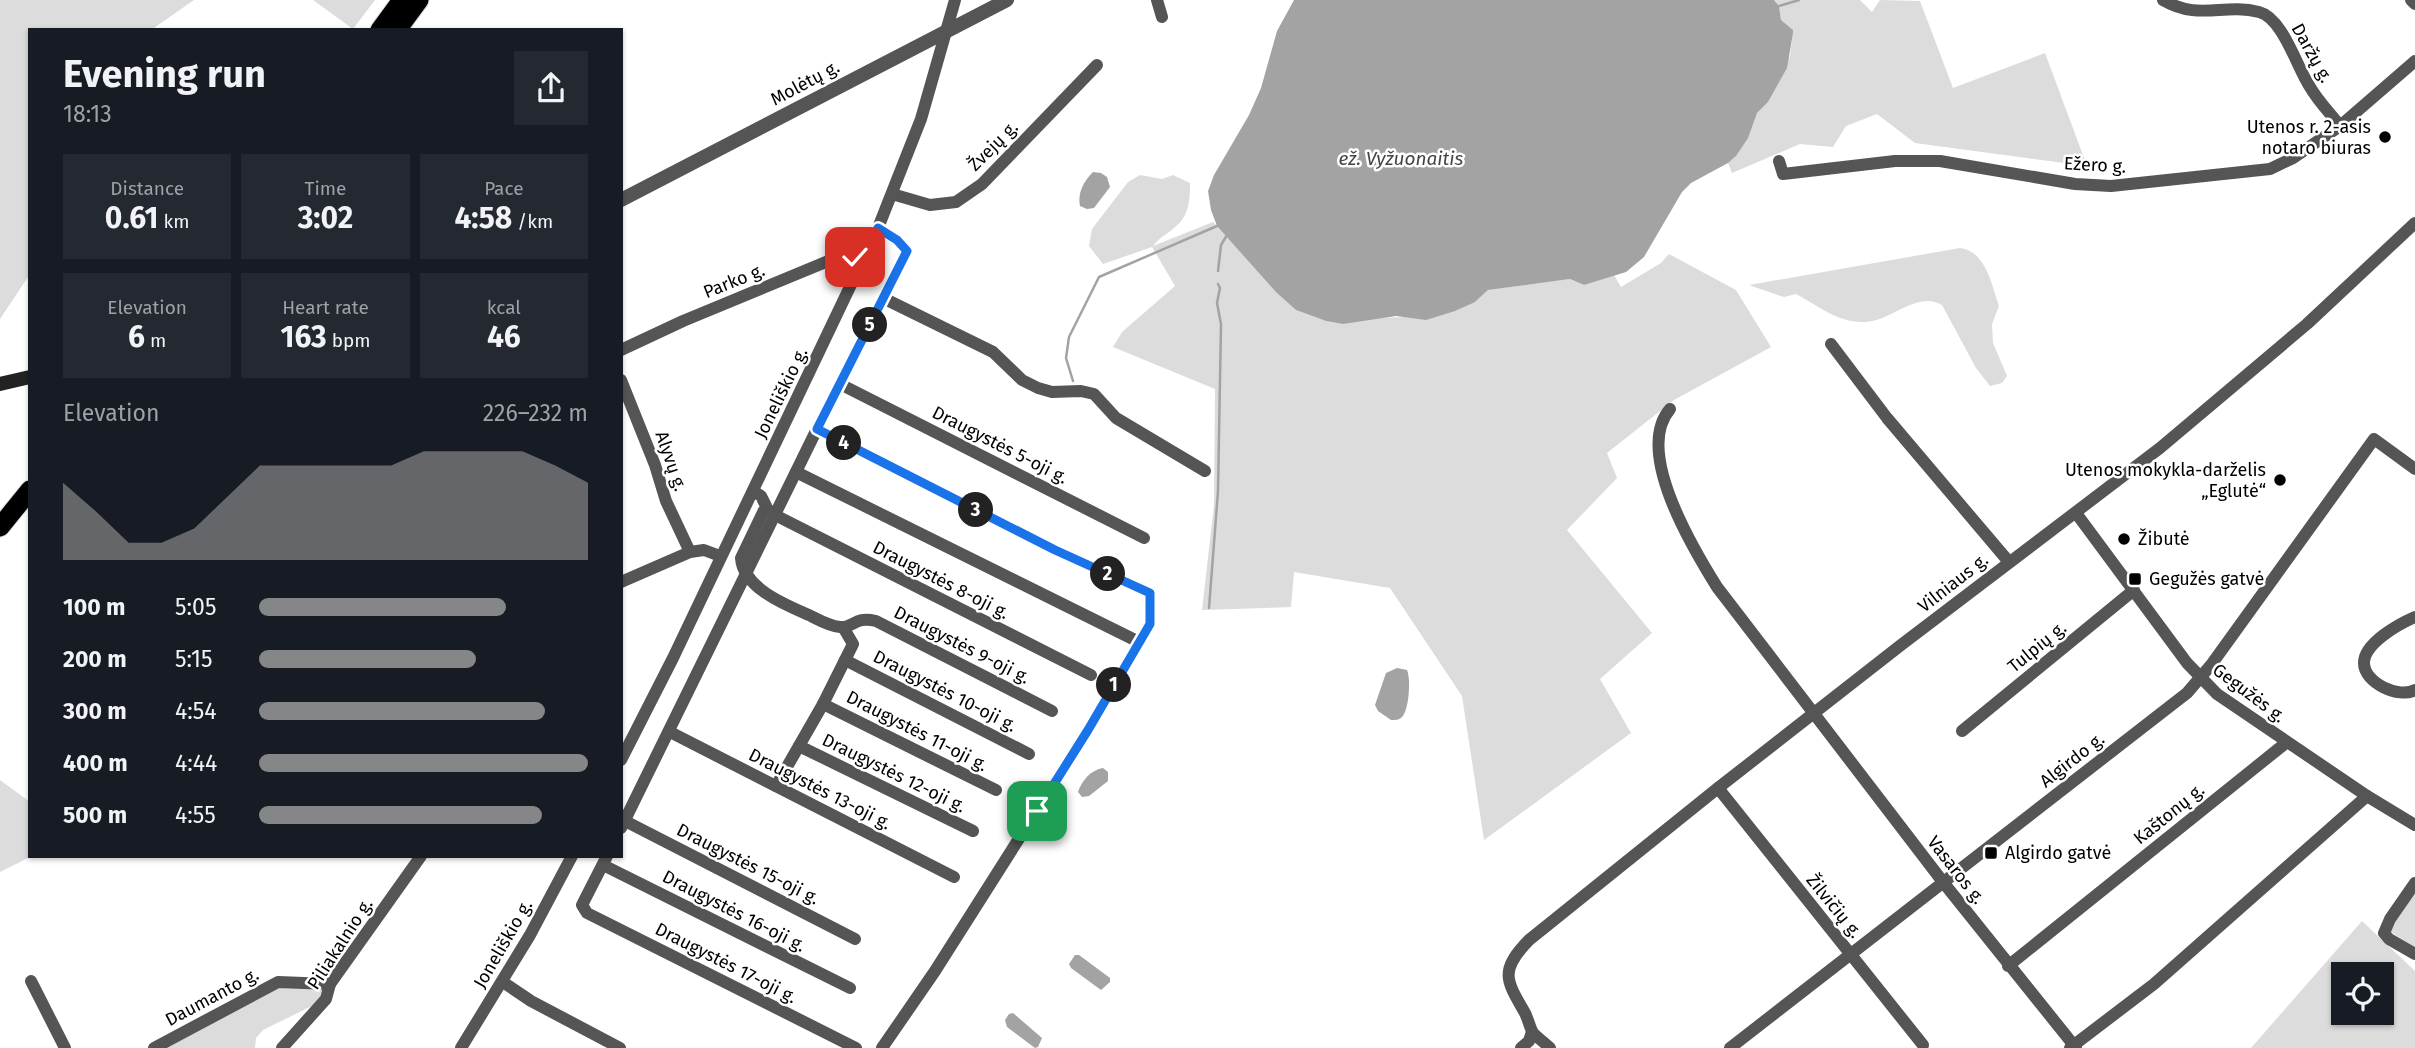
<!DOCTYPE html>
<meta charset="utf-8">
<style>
:root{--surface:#171b24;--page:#242831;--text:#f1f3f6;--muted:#9ea1a6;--accent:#858687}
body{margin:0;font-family:"Fira Sans",sans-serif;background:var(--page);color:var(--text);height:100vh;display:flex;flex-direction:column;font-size:26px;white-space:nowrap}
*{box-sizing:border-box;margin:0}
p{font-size:23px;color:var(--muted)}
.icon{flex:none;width:38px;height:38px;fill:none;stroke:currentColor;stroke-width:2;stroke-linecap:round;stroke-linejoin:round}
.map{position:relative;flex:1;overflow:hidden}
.details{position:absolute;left:28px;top:28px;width:595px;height:830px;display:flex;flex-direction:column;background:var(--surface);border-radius:0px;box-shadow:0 2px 5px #0004}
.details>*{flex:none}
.tools{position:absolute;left:2331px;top:962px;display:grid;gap:14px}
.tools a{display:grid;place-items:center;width:63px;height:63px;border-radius:0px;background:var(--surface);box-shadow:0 2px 5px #0004;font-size:35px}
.pin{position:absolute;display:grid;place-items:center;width:60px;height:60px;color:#fff;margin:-30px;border-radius:14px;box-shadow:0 4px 10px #0006}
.km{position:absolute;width:35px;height:35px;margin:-18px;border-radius:50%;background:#222;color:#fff;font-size:19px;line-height:35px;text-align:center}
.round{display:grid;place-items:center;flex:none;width:74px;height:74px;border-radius:0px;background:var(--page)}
.summary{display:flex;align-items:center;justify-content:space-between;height:119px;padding:0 35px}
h1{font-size:38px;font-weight:700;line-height:52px}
.figures{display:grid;grid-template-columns:repeat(3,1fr);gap:10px;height:119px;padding:7px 35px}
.figures div{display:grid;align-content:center;border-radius:0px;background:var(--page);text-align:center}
.figures b{font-size:30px;font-weight:700}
.figures small{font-size:19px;font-weight:400}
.figures p{font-size:19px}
.chart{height:196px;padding:14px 35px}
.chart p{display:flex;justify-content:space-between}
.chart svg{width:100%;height:126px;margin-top:7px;fill:var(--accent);opacity:.7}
ul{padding:0 35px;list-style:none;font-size:23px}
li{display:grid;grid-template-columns:112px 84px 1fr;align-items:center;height:52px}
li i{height:18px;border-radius:9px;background:var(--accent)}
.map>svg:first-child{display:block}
</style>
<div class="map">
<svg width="2415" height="1048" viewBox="0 0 2415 1048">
<rect width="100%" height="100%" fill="#fff"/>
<!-- green -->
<g fill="#dcdcdc" fill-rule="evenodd">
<path d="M0,0H194L151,30H30V274L0,319Z"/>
<path d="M313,0H375L353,29Z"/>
<path d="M1774,0H1860L1872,12L1880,0L1920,1L1953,88L2045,53L2087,166L1915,143L1877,114L1846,126L1833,147L1800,144L1732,173L1728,163L1736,156L1757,113L1768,102L1790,56L1793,31L1781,20L1779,6Z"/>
<path d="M1140,175L1162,179L1173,175L1190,183C1190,200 1189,217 1174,228C1167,234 1159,238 1153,246L1213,222L1296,310L1326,321L1343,324L1373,318L1407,317L1475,302L1488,290L1570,279L1584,285L1614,275L1621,287L1661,263L1669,254L1736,290L1771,347L1674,400L1607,453L1617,478L1567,530L1652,633L1600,679L1631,733L1484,840L1462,696L1390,588L1294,572L1291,607L1202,610L1214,505L1215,389L1113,347L1122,332L1175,286L1152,247L1103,264L1089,246L1092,229L1128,182Z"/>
<path d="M1960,248C1986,251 1992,286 1999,306L1992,324L1993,343L2007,376L2002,383L1990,386L1976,368L1942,305C1917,290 1890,322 1865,322C1838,323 1819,306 1796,294L1784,297L1749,285Z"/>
<path d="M0,780L30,802V856H32L0,872Z"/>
<path d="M2415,893V947L2389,931Z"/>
<path d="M2362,921L2415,971V1048H2251ZM2343,975H2382V1013H2343Z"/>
<path d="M278,982L330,984L326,999L263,1030L256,1038L255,1048H154Z"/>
</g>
<!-- water -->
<g fill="#a3a3a3">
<path d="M1294,0H1774L1779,6L1781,20L1793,30V33L1787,68L1768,102L1757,113L1748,138L1736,156L1728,163L1691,183L1682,192L1644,257L1626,272L1584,285L1570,279L1488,290L1475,302L1455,311L1426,320L1396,316L1343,324L1326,321L1296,310L1276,292L1217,226L1211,210L1208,191L1214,175L1249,115L1261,88L1277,31Z"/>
<path d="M1093,172L1101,173L1107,177L1110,187L1094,208L1087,209L1080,206C1077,193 1084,181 1093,172Z"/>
<path d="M1397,668L1407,670C1411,679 1409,710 1402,717C1399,720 1396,720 1391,720L1378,711L1375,705L1386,673Z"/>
<path d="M1103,768L1108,772V781L1089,796L1082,797L1078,792C1082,780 1091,770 1103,768Z"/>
<path d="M1075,955H1079L1110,978V982L1101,990L1071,968L1069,964Z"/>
<path d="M1013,1013L1042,1038L1038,1047L1035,1048L1007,1027L1005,1020L1009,1014Z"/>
</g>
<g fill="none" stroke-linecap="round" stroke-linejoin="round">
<!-- stream -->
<g stroke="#a3a3a3" stroke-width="2.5">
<path d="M1779,6L1799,0"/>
<path d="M1218,271L1221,245L1227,235"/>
<path d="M1073,381L1066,358L1069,337L1099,277L1217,226"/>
<path d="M1209,608L1218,491L1221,324L1217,303L1220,288L1218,284"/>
</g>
<!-- trunk casing -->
<g stroke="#dbdbdb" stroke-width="21">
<g id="trunk">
<path d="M380,30L402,0"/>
<path d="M397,30L419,0"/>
<path d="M0,527L30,490"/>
</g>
</g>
<!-- minor -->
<g stroke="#555" stroke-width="12">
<path d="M1157,0L1162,17"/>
<path d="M2163,0C2199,21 2223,3 2259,12C2283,18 2297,68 2310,87C2318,101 2330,113 2340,126"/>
<path d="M2411,0L2415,4"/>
<path d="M1779,161L1783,174L1895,161H1940L2075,184L2111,186L2270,169L2293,158L2340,126L2415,61"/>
<path d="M892,194L930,205L956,202L982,184L1097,65"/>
<path d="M883,298L993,352L1022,380L1038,388L1052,392L1081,391L1094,394L1116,418L1205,471"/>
<path d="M1831,344L1887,418L2009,562"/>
<path d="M621,350L683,321L838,257L848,255L863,260"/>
<path d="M621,380L655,465L666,501L690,552"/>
<path d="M840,384L1144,538"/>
<path d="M1670,409C1634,451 1692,547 1717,587L1943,882L2076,1048"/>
<path d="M817,429L1055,550L1150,593V624L1088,730L935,971L882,1048"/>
<path d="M796,472L1139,642"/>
<path d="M753,491L761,496L766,506L741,558C743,588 786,605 809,615C819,620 829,626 840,627C854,628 854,616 876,621L1052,711"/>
<path d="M771,511L775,515L1091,675"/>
<path d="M2076,513L2187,663L2217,694L2367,796L2415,825"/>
<path d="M621,582L690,552L704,550L720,556"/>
<path d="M2415,617C2399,624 2364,643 2364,663C2364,683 2399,699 2415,690"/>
<path d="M845,660L1029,754"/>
<path d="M823,704L996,790"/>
<path d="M1962,731L2134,590"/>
<path d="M670,732L954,877"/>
<path d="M799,746L973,831"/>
<path d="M621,760L673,658L878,228L921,119L955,0"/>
<path d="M776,786L823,704L853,644L843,627"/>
<path d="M1718,788L1923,1045"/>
<path d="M625,821L855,939"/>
<path d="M621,828L817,429L907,251L897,240L878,228"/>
<path d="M607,856L582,905L587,913L856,1048"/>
<path d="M603,865L850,988"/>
<path d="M2415,883L2390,919L2384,933L2389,939L2415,954"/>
<path d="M2008,966L2287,742"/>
<path d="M31,981L65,1048"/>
<path d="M503,982L531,1001L620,1048"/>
<path d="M154,1048L278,982L330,984"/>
<path d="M282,1048L326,999L330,984L421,856"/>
<path d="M461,1048L530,935L572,856"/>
<path d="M1521,1048L1529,1041L1532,1032"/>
<path d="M1550,1048C1545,1043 1538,1038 1533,1033C1530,1028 1528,1019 1525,1013C1506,980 1499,971 1529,940L1718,788L1901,645L2160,448L2307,324L2415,223"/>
<path d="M1730,1048L2187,693L2211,665L2374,439L2415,469"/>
<path d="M2070,1048L2154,984L2367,796"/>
</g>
<!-- tertiary -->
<path stroke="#555" stroke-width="14" d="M621,200L1007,0"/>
<!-- secondary -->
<path stroke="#222" stroke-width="14" d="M0,384L30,377"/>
<!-- trunk -->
<use href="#trunk" stroke="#000" stroke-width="19"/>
</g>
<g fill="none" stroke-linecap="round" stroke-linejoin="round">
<!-- route casing -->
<g stroke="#fff" stroke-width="14">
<path id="route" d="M855,257L863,260L878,228L897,240L907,251L817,429L1055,550L1150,593V624L1088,730L1037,811"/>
</g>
<!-- route -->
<use href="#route" stroke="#1a73e8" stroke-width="9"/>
</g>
<!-- markers -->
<g fill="#000" stroke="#fff" stroke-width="2.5">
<circle cx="2385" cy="137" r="7"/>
<circle cx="2280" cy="480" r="7"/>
<circle cx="2124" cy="539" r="7"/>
<rect x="2128" y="572" width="14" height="14" rx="3.5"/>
<rect x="1984" y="846" width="14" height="14" rx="3.5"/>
</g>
<g text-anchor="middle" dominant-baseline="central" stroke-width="5" stroke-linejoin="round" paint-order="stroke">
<!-- street labels -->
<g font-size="18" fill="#000" stroke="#fff">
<text transform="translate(2312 53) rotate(61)">Daržų g.</text>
<text transform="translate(805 83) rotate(-28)">Molėtų g.</text>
<text transform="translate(993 146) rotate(-45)">Žvejų g.</text>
<text transform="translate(2095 165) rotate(3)">Ežero g.</text>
<text transform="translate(734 281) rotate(-22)">Parko g.</text>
<text transform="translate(781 393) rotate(-64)">Joneliškio g.</text>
<text transform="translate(1000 445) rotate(27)">Draugystės 5-oji g.</text>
<text transform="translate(671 461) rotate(71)">Alyvų g.</text>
<text transform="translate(941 580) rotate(27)">Draugystės 8-oji g.</text>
<text transform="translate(1953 583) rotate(-38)">Vilniaus g.</text>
<text transform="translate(962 645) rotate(27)">Draugystės 9-oji g.</text>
<text transform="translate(2037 647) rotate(-39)">Tulpių g.</text>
<text transform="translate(945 691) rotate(27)">Draugystės 10-oji g.</text>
<text transform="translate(2249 693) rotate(37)">Gegužės g.</text>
<text transform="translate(917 731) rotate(27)">Draugystės 11-oji g.</text>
<text transform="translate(2072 760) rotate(-38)">Algirdo g.</text>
<text transform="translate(894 773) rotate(26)">Draugystės 12-oji g.</text>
<text transform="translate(820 789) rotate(27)">Draugystės 13-oji g.</text>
<text transform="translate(2169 814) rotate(-39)">Kaštonų g.</text>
<text transform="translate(748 864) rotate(27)">Draugystės 15-oji g.</text>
<text transform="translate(1956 870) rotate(52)">Vasaros g.</text>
<text transform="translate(1834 906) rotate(51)">Žilvičių g.</text>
<text transform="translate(734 911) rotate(27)">Draugystės 16-oji g.</text>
<text transform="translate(340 944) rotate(-57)">Piliakalnio g.</text>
<text transform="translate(503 944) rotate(-60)">Joneliškio g.</text>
<text transform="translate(726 963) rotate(27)">Draugystės 17-oji g.</text>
<text transform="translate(212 997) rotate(-28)">Daumanto g.</text>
</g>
<!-- poi labels -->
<g font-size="18" fill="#000" stroke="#fff" text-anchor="start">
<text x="2371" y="127" text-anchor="end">Utenos r. 2-asis<tspan x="2371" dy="21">notaro biuras</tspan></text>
<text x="2266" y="470" text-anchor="end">Utenos mokykla-darželis<tspan x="2266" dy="21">„Eglutė“</tspan></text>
<text x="2138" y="539">Žibutė</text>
<text x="2149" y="579">Gegužės gatvė</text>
<text x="2005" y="853">Algirdo gatvė</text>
</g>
<!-- water labels -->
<g font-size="19" font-style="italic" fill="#444" stroke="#fff">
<text x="1401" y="158">ež. Vyžuonaitis</text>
</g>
</g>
</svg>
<div class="tools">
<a><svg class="icon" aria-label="locate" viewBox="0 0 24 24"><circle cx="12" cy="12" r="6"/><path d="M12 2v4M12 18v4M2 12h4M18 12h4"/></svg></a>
</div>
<div class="pin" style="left:1037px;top:811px;background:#1e9e55"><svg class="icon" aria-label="arrive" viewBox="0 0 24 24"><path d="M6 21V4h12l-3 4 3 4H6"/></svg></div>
<div class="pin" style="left:855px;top:257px;background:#d93025"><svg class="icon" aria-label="check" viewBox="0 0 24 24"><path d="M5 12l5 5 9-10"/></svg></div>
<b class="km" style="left:1114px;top:685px">1</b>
<b class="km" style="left:1108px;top:574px">2</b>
<b class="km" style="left:976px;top:510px">3</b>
<b class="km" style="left:844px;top:443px">4</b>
<b class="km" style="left:870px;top:325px">5</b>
<section class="details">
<div class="summary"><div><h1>Evening run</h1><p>18:13</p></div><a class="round"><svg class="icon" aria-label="share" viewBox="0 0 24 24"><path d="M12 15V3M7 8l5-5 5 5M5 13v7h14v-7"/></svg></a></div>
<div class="figures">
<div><p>Distance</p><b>0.61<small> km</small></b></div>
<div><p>Time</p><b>3:02</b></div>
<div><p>Pace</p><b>4:58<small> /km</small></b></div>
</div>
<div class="figures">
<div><p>Elevation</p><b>6<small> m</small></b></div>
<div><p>Heart rate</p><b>163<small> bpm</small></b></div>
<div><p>kcal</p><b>46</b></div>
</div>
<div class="chart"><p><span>Elevation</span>226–232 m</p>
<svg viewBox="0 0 160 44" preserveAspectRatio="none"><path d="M0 44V17L10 27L20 38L30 38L40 33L50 22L60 11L70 11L80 11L90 11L100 11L110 6L120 6L130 6L140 6L150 11L160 17V44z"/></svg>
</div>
<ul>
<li><b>100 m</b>5:05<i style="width:75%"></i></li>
<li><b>200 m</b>5:15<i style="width:66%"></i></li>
<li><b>300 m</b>4:54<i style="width:87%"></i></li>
<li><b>400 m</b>4:44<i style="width:100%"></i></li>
<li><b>500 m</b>4:55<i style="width:86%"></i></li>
</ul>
</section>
</div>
